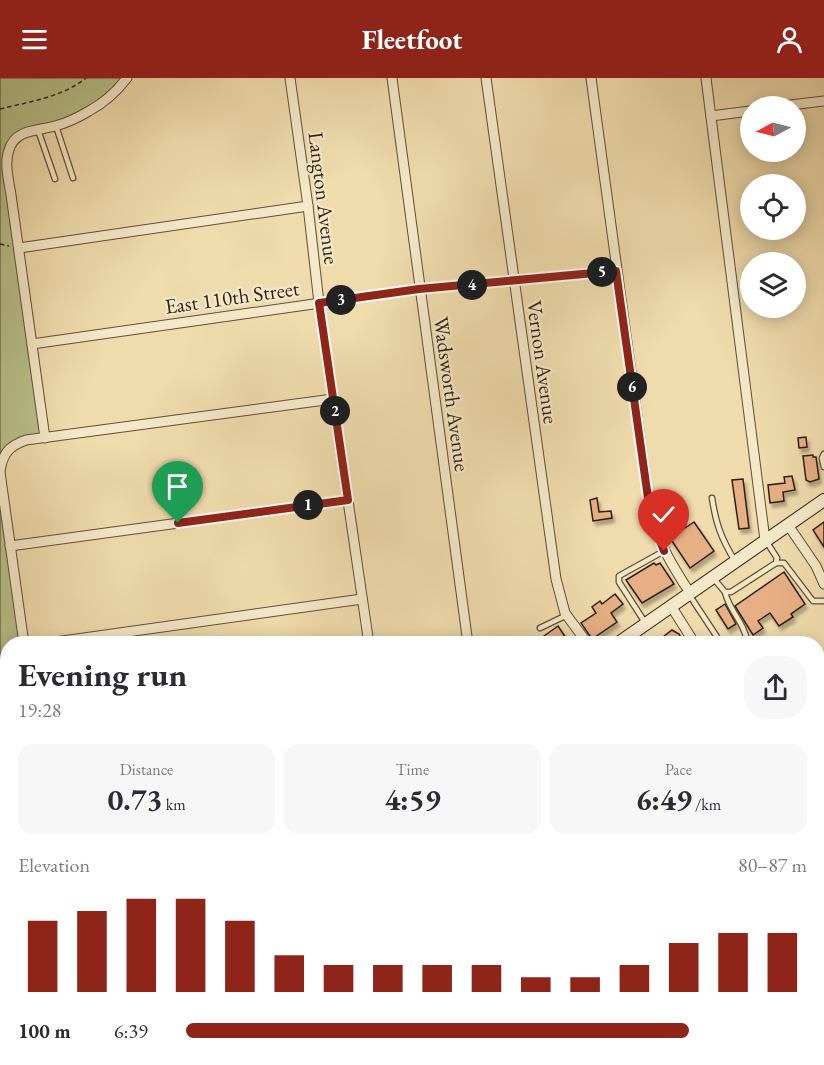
<!DOCTYPE html>
<meta charset="utf-8">
<style>
:root{--surface:#fff;--page:#f7f7f7;--text:#2b2b33;--muted:#7c7c81;--accent:#8f2418}
body{margin:0;font-family:"EB Garamond",serif;background:var(--page);color:var(--text);height:100vh;display:flex;flex-direction:column;font-size:22px;white-space:nowrap}
*{box-sizing:border-box;margin:0}
p{font-size:20px;color:var(--muted)}
.icon{flex:none;width:33px;height:33px;fill:none;stroke:currentColor;stroke-width:2;stroke-linecap:round;stroke-linejoin:round}
.map{position:relative;flex:1;overflow:hidden}
.details{position:absolute;left:0px;top:558px;width:825px;height:429px;display:flex;flex-direction:column;background:var(--surface);border-radius:24px 24px 0 0;box-shadow:0 3px 15px #0003}
.details>*{flex:none}
.needle{width:39px;rotate:263deg}
.fabs{position:absolute;left:740px;top:18px;display:grid;gap:12px}
.fabs a{display:grid;place-items:center;width:66px;height:66px;border-radius:50%;background:var(--surface);box-shadow:0 3px 15px #0003;font-size:30px}
.pin{position:absolute;display:grid;place-items:center;width:51px;height:51px;color:#fff;margin:-62px -26px;border-radius:50% 50% 50% 0;rotate:-45deg;box-shadow:0 0 6px #0007}
.pin .icon{rotate:45deg}
.km{position:absolute;width:30px;height:30px;margin:-15px;border-radius:50%;background:#222;color:#fff;font-size:16px;line-height:30px;text-align:center}
.round{display:grid;place-items:center;flex:none;width:63px;height:63px;border-radius:24px;background:var(--page)}
.overview{display:flex;align-items:center;justify-content:space-between;height:102px;padding:0 18px}
h1{font-size:33px;font-weight:700;line-height:45px}
.figures{display:grid;grid-template-columns:repeat(3,1fr);gap:9px;height:102px;padding:6px 18px}
.figures div{display:grid;align-content:center;border-radius:15px;background:var(--page);text-align:center}
.figures b{font-size:30px;font-weight:700}
.figures small{font-size:16px;font-weight:400}
.figures p{font-size:16px}
.chart{height:168px;padding:12px 18px}
.chart p{display:flex;justify-content:space-between}
.chart svg{width:100%;height:108px;margin-top:6px;stroke:var(--accent);stroke-width:6}
ul{padding:0 18px;list-style:none;font-size:20px}
li{display:grid;grid-template-columns:96px 72px 1fr;align-items:center;height:45px}
li i{height:15px;border-radius:8px;background:var(--accent)}
header{display:flex;justify-content:space-between;align-items:center;height:78px;padding:0 18px;background:var(--accent);color:#fff;font-size:27px;font-weight:700}
.map>svg:first-child{display:block}
</style>
<header><svg class="icon" aria-label="menu" viewBox="0 0 24 24"><path d="M4 6h16M4 12h16M4 18h16"/></svg>Fleetfoot<svg class="icon" aria-label="person" viewBox="0 0 24 24"><circle cx="12" cy="8" r="4"/><path d="M4 21q1-7 8-7t8 7"/></svg></header>
<div class="map">
<svg width="824" height="987" viewBox="0 0 824 987">
<defs>
<filter id="shadow"><feDropShadow dx="2.5" dy="4.5" stdDeviation="1.5" flood-color="#0004"/></filter>
</defs>
<rect width="100%" height="100%" fill="#efdbac"/>
<filter id="stains"><feTurbulence type="fractalNoise" baseFrequency=".00333" numOctaves="4"/><feColorMatrix values="0 0 0 0 .2 0 0 0 0 .09 0 0 0 0 .02 0 0 0 .5 -.17"/></filter>
<radialGradient id="worn" r=".72"><stop offset=".6" stop-color="#630" stop-opacity="0"/><stop offset="1" stop-color="#630" stop-opacity=".3"/></radialGradient>
<!-- green -->
<g fill="#b8c08a" stroke="#74704d" stroke-width="1.5">
<path d="M0,0H127L90,33L24,55L8,72L45,360L15,366L0,393Z"/>
<path d="M0,394L24,565L8,566L7,666L0,667Z"/>
</g>
<!-- building -->
<g fill="#e6af84" stroke="#311f10" stroke-width="1.5" filter="url(#shadow)">
<path d="M806,359L807,369L799,370L798,360Z"/>
<path d="M813,377V379H816L819,401L810,404L806,402L803,378Z"/>
<path d="M792,398L795,412L783,414L784,423L770,425L768,407L785,405L784,399Z"/>
<path d="M743,401L749,450L739,451L732,402Z"/>
<path d="M597,420L599,434L611,433L612,440L593,443L590,422Z"/>
<path d="M694,444L714,473L690,490L670,460Z"/>
<path d="M824,444V469L813,452Z"/>
<path d="M654,485L656,487L660,485L674,506L642,525L626,502Z"/>
<path d="M784,494L805,526L791,536L793,539L779,548L770,535L758,543L763,550L753,557L735,528Z"/>
<path d="M615,516L623,526L611,535L617,544L592,561L581,545L596,535L592,529L600,523L602,526Z"/>
<path d="M725,526L736,546L728,551L716,532Z"/>
<path d="M558,548L570,566H534L544,558Z"/>
<path d="M672,552L679,556L685,566H654Z"/>
<path d="M8,972L10,987H0V973Z"/>
<path d="M108,980H205L211,987H98Z"/>
</g>
<g fill="none" stroke-linecap="round" stroke-linejoin="round">
<!-- lane casing -->
<g stroke="#604e37" stroke-width="7">
<g id="lane">
<path d="M56,48L73,100"/>
<path d="M38,52L55,101"/>
<path d="M824,376L822,380L824,389"/>
<path d="M712,420C716,446 721,460 735,483"/>
<path d="M776,485H784L813,523H824"/>
<path d="M714,501L725,514H731L776,485L777,480L766,463"/>
<path d="M725,514C729,533 744,543 748,566"/>
<path d="M690,518L719,562L720,566"/>
<path d="M646,546L619,504V498L664,473"/>
<path d="M540,550L567,537"/>
<path d="M495,566H497"/>
<path d="M0,951L8,950"/>
</g>
</g>
<!-- street casing -->
<g stroke="#604e37" stroke-width="11">
<g id="street">
<path d="M290,0L308,128L319,225L369,566"/>
<path d="M392,0L468,566"/>
<path d="M486,0L556,501L565,535L588,566"/>
<path d="M591,0L650,434C660,467 671,486 690,515"/>
<path d="M706,0L765,462"/>
<path d="M782,28L824,23"/>
<path d="M711,38L750,33"/>
<path d="M19,170L308,128"/>
<path d="M32,266L419,211L616,193"/>
<path d="M45,360L11,117C9,104 4,85 9,72C15,51 38,53 55,48C67,45 79,39 89,33C104,25 117,13 127,0"/>
<path d="M0,393C3,375 9,368 26,362L333,321"/>
<path d="M0,394L24,566"/>
<path d="M788,447L816,488L824,506"/>
<path d="M10,468L348,422"/>
<path d="M671,528L695,566"/>
<path d="M41,566L362,521"/>
<path d="M0,667L8,666"/>
<path d="M818,692L824,691"/>
<path d="M0,848L8,903"/>
<path d="M18,980L19,987"/>
<path d="M772,980L773,987"/>
</g>
</g>
<!-- secondary casing -->
<g stroke="#311f10" stroke-width="14">
<g id="secondary">
<path d="M617,566L824,422"/>
<path d="M53,987L62,980"/>
</g>
</g>
<!-- path -->
<g stroke="#311f10" stroke-width="1.5" stroke-dasharray="4.5 3" stroke-linecap="butt">
<path d="M0,31C28,24 63,19 86,0"/>
<path d="M0,166L9,168"/>
<path d="M216,980L222,987"/>
</g>
<!-- lane -->
<use href="#lane" stroke="#f5e8c9" stroke-width="4.5"/>
<!-- street -->
<use href="#street" stroke="#f5e8c9" stroke-width="9"/>
<!-- secondary -->
<use href="#secondary" stroke="#f5e8c9" stroke-width="12"/>
</g>
<g fill="none" stroke-linecap="round" stroke-linejoin="round">
<!-- route casing -->
<g stroke="#fff" stroke-width="12">
<path id="route" d="M178,445L348,422L319,225L419,211L616,193L650,434L664,473"/>
</g>
<!-- route -->
<use href="#route" stroke="#8f2418" stroke-width="8"/>
</g>
<g text-anchor="middle" dominant-baseline="central" stroke-width="4.5" stroke-linejoin="round" paint-order="stroke">
<!-- street labels -->
<g font-size="21" fill="#311f10" stroke="#f5e8c9">
<text transform="translate(324 120) rotate(83)">Langton Avenue</text>
<text transform="translate(232 219) rotate(-8)">East 110th Street</text>
<text transform="translate(543 284) rotate(82)">Vernon Avenue</text>
<text transform="translate(452 316) rotate(82)">Wadsworth Avenue</text>
</g>
</g>
<rect width="100%" height="100%" filter="url(#stains)"/>
<rect width="100%" height="100%" fill="url(#worn)"/>
</svg>
<div class="fabs">
<a><svg class="needle" viewBox="-14 -14 28 28"><path d="M0-13l5 13h-10z" fill="#e53935"/><path d="M0 13l5-13h-10z" fill="#7c7c81"/></svg></a>
<a><svg class="icon" aria-label="locate" viewBox="0 0 24 24"><circle cx="12" cy="12" r="6"/><path d="M12 2v4M12 18v4M2 12h4M18 12h4"/></svg></a>
<a><svg class="icon" aria-label="layers" viewBox="0 0 24 24"><path d="M12 4l9 5-9 5-9-5zM3 14l9 5 9-5"/></svg></a>
</div>
<div class="pin" style="left:178px;top:445px;background:#1e9e55"><svg class="icon" aria-label="arrive" viewBox="0 0 24 24"><path d="M6 21V4h12l-3 4 3 4H6"/></svg></div>
<div class="pin" style="left:664px;top:473px;background:#d93025"><svg class="icon" aria-label="check" viewBox="0 0 24 24"><path d="M5 12l5 5 9-10"/></svg></div>
<b class="km" style="left:308px;top:427px">1</b>
<b class="km" style="left:335px;top:333px">2</b>
<b class="km" style="left:341px;top:222px">3</b>
<b class="km" style="left:472px;top:207px">4</b>
<b class="km" style="left:602px;top:194px">5</b>
<b class="km" style="left:632px;top:309px">6</b>
<section class="details">
<div class="overview"><div><h1>Evening run</h1><p>19:28</p></div><a class="round"><svg class="icon" aria-label="share" viewBox="0 0 24 24"><path d="M12 15V3M7 8l5-5 5 5M5 13v7h14v-7"/></svg></a></div>
<div class="figures">
<div><p>Distance</p><b>0.73<small> km</small></b></div>
<div><p>Time</p><b>4:59</b></div>
<div><p>Pace</p><b>6:49<small> /km</small></b></div>
</div>
<div class="chart"><p><span>Elevation</span>80–87 m</p>
<svg viewBox="0 0 160 44" preserveAspectRatio="none"><path d="M5 44V15M15 44V11M25 44V6M35 44V6M45 44V15M55 44V29M65 44V33M75 44V33M85 44V33M95 44V33M105 44V38M115 44V38M125 44V33M135 44V24M145 44V20M155 44V20"/></svg>
</div>
<ul>
<li><b>100 m</b>6:39<i style="width:81%"></i></li>
</ul>
</section>
</div>
